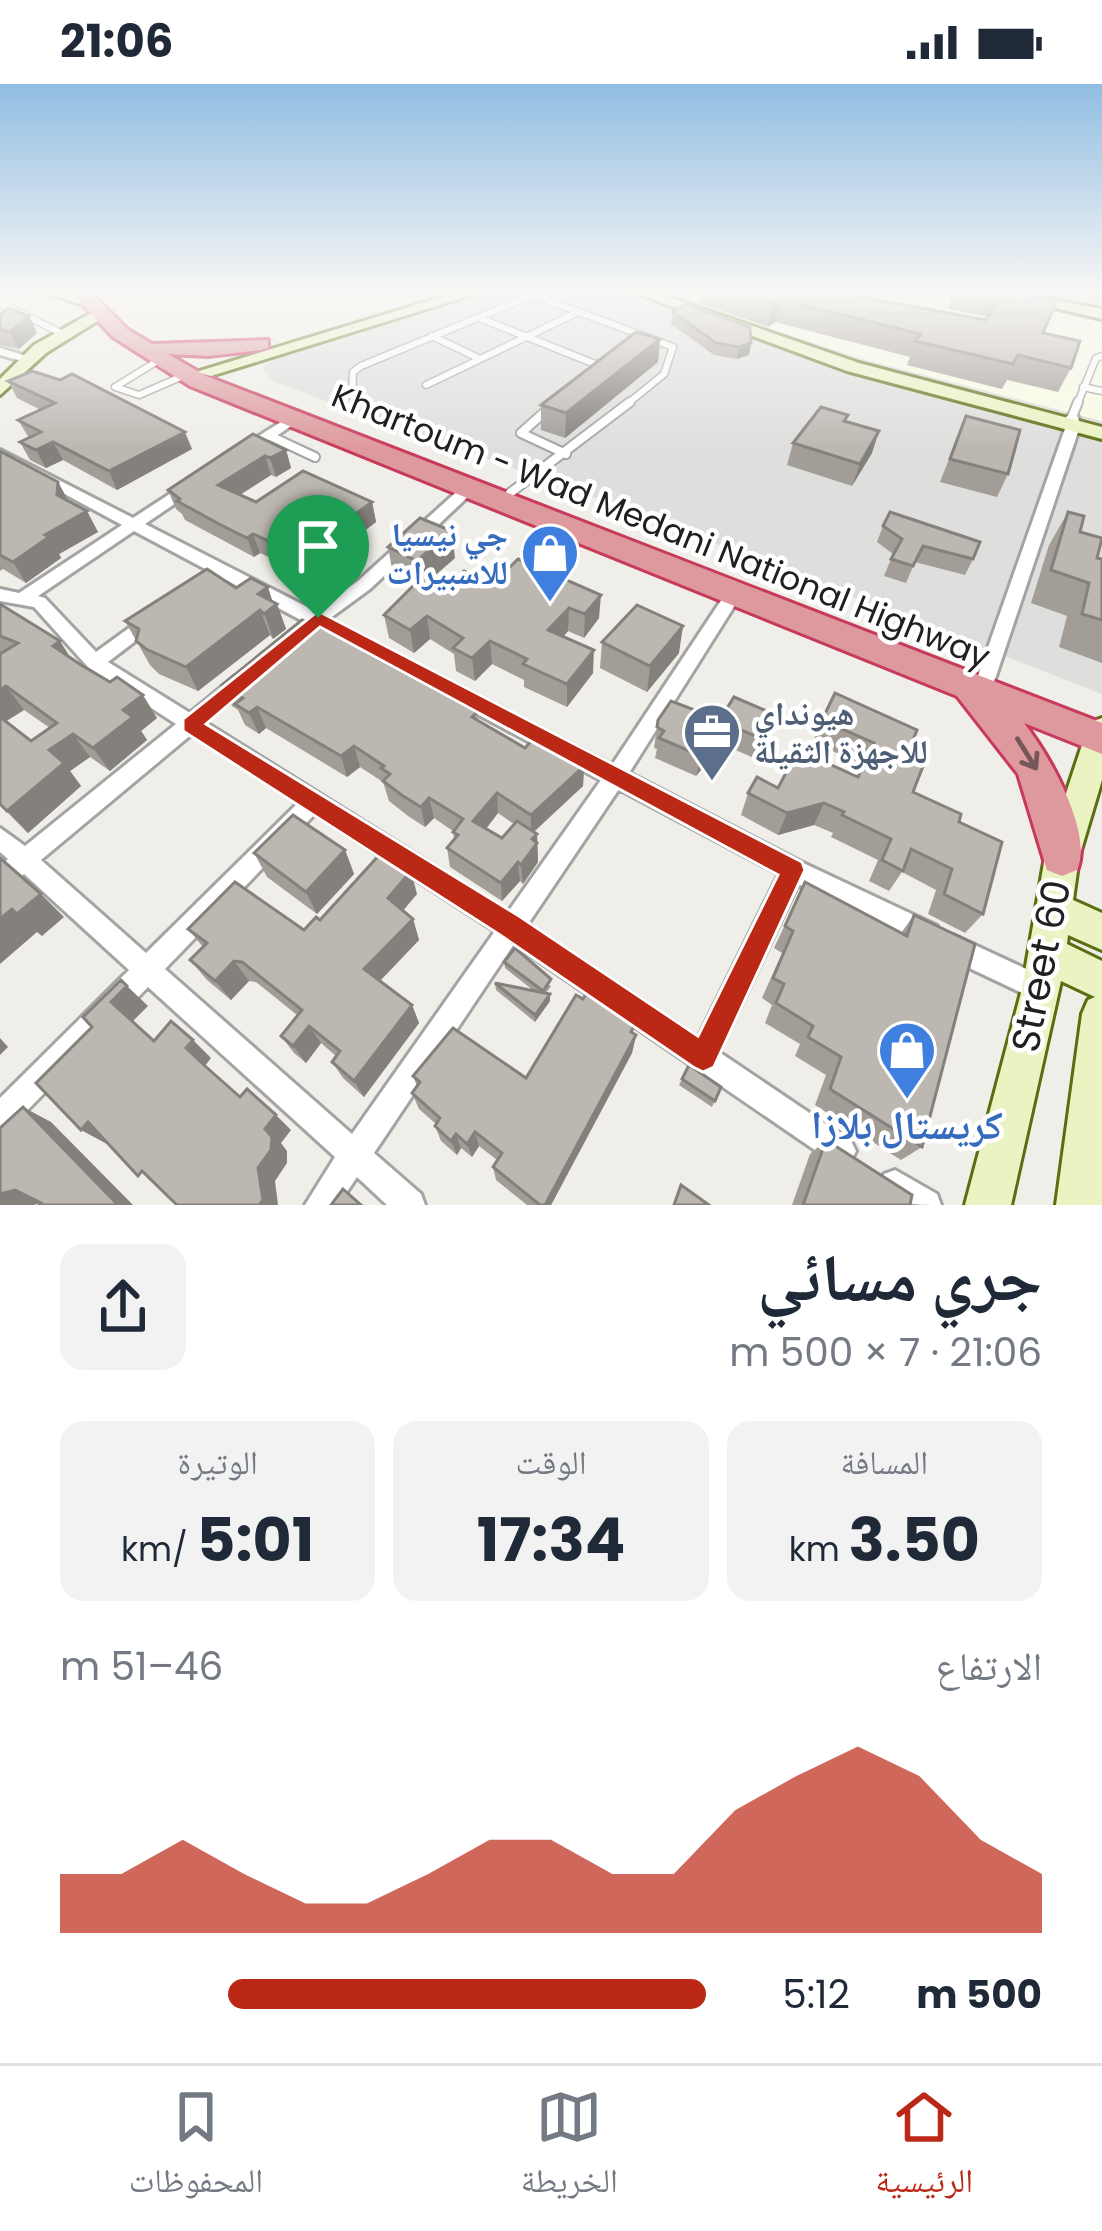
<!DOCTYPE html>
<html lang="ar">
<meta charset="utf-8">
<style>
:root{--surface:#fff;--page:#f2f2f3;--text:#1f2937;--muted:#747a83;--line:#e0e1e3;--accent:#bb2916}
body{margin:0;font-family:Poppins,"Noto Naskh Arabic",sans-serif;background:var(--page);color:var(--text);direction:rtl;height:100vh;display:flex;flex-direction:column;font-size:45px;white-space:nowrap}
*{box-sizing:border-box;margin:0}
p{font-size:39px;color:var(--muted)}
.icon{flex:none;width:66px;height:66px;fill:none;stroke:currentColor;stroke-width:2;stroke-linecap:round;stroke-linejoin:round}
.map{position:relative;height:1121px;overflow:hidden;direction:ltr}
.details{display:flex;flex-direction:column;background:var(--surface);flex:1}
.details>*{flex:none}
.pin{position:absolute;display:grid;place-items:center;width:102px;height:102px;color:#fff;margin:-123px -51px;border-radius:50% 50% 50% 0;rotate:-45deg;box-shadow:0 0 12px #0007}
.pin .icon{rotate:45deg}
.round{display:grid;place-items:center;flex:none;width:126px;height:126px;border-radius:24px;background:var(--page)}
.summary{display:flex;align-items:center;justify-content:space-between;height:204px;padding:0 60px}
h1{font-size:66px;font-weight:700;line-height:90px}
.stats{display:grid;grid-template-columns:repeat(3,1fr);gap:18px;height:204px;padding:12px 60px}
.stats div{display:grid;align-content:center;border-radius:24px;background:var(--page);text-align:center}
.stats b{font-size:60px;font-weight:700}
.stats small{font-size:33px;font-weight:400}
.stats p{font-size:33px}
.chart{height:336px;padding:24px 60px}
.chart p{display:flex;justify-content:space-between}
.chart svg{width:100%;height:216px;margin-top:12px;fill:var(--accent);opacity:.7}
ul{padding:0 60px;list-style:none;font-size:39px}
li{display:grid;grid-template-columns:192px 144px 1fr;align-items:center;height:90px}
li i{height:30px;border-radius:15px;background:var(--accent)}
.status{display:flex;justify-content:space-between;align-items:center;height:84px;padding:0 60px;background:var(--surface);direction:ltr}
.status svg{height:33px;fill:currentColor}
.tabs{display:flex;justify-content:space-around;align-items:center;height:168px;border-top:3px solid var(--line);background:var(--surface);font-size:33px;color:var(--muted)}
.tabs a{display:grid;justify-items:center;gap:6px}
.tabs .selected{color:var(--accent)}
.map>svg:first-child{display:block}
</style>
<div class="status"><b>21:06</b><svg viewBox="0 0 49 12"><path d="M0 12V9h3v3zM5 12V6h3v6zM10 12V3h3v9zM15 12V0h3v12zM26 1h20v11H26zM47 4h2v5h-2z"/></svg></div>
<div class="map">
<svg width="1102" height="1121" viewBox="0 0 1102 1121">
<rect width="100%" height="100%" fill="#f0eee8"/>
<!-- residential -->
<path fill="#dededd" d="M481,209H1102V610L629,426L274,298L262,284L281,270Z"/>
<!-- education -->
<path fill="#f9fce5" d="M675,209H980L1102,234V337L867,276L753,240Z"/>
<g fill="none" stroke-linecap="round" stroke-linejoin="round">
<!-- lane-far1 casing -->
<g stroke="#a4a4a4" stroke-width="9">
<g id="lane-far1">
<path d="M528,209L673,263L664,290L626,321"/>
<path d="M0,219L63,250"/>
<path d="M482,235L595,280L606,278"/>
<path d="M432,252L478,274"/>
<path d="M159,276L115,303L139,311L185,291"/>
<path d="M426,301L574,230"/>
<path d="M1083,303L1102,307"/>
<path d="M352,312L353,288L361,282L533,211"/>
<path d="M1077,321L1096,274L1102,272"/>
</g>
</g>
<!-- lane casing -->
<g stroke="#a4a4a4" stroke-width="12">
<g id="lane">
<path d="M548,325L521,349L566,370"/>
<path d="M1072,333L1078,318"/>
<path d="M268,351L315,373"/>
<path d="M510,409L630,318"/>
</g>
</g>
<!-- street casing -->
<g stroke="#a4a4a4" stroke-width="6">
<g id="street">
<path d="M0,264L33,274L35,276L29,279L0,271Z"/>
<path d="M1072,329L1078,333L1080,342L996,592L994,597H980L978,592L1066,342V333Z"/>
<path d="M292,331L298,335L297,338L248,371H238V365Z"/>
<path d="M0,366L133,434L185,400H195V406L145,440L315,527L358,497L463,402H473V408L370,505L329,535L612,681L728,506H740L742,510L629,689L801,778L937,842L940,851L937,860L928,863L798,800L719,968L851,1057L856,1067L851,1077L841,1082L831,1077L514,860L374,1069L421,1110L425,1121H387L357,1093L338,1121H305L335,1073L148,903L10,1044L0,1048V1014L129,886L24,790L0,807V782L8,775L0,768V744L25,762L176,640L88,583L34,523L0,517V505L19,509L122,441L0,375ZM134,447L601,696L508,828L205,638L249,602L251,597L249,592H235L190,629L108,578L155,542L158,538L155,534H143L96,568L45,514L38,512ZM192,650L298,719L146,869L41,776ZM619,705L779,790L698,954L528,840ZM315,730L495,847L352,1050L165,885Z"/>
<path d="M953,851L1050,896L1054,905L1050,914L1041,918L944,872L941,863L944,854Z"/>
<path d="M895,1086L937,1110L941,1121C917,1121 891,1121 880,1101L884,1090Z"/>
</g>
</g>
<!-- secondary casing -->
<g stroke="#596d11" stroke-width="6">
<g id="secondary">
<path d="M46,209H71L95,217L87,222Z"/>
<path d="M455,209H478L211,292L196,288Z"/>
<path d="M636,209H657L859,279L1102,343V355L847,287Z"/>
<path d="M991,209H1019L1102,225V235Z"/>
<path d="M93,228L107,231L46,269L0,311V295L34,261Z"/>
<path d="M1102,634V696L1079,773L1073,816L1102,829V866L1068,851L1067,860L1102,877V1121H1056L1082,930L1088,916L1095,913L1061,897L1011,1121H965L1022,905L1045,773L1087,646L1091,638Z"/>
</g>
</g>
<!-- highway casing -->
<g stroke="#c83a5b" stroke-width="6">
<path id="highway" d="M72,209H91L127,245L152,260L268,256V264L261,266L208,272L168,270L206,292L1102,639V670L1024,639C1048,670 1094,748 1077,786L1062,792L1047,786L1018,690L957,612L190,302L113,253Z"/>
</g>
<!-- lane-far1 -->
<use href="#lane-far1" stroke="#fff" stroke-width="6"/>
<!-- lane -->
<use href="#lane" stroke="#fff" stroke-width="8"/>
<!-- street -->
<use href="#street" fill="#fff" fill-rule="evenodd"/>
<!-- secondary -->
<use href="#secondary" fill="#ebf3c2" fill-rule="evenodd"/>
<!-- highway -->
<use href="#highway" fill="#de999e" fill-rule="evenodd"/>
</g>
<!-- wall -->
<g fill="#a39d98" fill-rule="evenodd">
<path d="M700,208H863L861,213L986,236L988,233L948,225L954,208H1039L1037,214L1043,249L1071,284L1058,308L1007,296L1002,305L907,281L910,273L775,238L768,243L699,219Z"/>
<path d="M673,228L751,259L749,271L737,275L714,271L671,240Z"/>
<path d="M0,231L29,232L37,249L19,265L0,261Z"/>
<path d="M660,255L658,278L565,354L541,346V321Z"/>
<path d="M8,297L192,365L117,406L63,376L46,384L30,376L20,358L29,354L18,336L41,326L17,314Z"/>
<path d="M966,332L1008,390L997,413L940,398Z"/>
<path d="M793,359L872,369L852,402L787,381Z"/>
<path d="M286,366L291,384L276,393L271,391L240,411L256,418H372L376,438L355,454L362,485L337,505L260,469L254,473L185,436L182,430L176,425L168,406Z"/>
<path d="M0,367L58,398L68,417L98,448L59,470L61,474L26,499L3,485L0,487Z"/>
<path d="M1068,428L1097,474L1102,475V579L1059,563L1067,532L1031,519L1049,461Z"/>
<path d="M883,442L973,475L965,491L915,478L906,499L884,492L893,470L877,458Z"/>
<path d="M388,463L455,474L429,496L444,504L477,493L599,534L584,554L568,547L563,553L593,589L567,623L524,603V596L492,580L475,597L456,587L454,570L430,555L414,569L389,554L384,531L415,500L393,490Z"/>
<path d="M236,504L277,520L286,545L273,555L270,551L198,607L159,590L150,581L125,537Z"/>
<path d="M0,520L71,575L157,634L141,647L147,656L110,687L90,673L70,687L81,702L28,749L0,721ZM24,626L50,644L31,657L6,637Z"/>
<path d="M602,558L679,569L647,608L600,584Z"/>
<path d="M375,573L477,628L478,637L525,664L584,682L583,702L534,748L537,750L538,778L523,800L520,797L502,817L450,783L447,764L454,755L453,747L434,734L425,743L408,732L389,717L383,698L360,683L347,693L266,644L259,650L245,641L238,626L232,622L222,601ZM498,729L514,740L502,754L486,745Z"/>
<path d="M724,629L769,652L756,675L722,660L696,692L655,674L657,665L654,664L658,636Z"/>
<path d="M822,636L910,664L913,708L959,738L983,830L965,849L928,830L936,806L902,788L889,807L869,797L878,776L831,753L833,749L814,741L778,751L741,731L748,709L857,693L863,681L813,658Z"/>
<path d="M345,766L354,790L317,830L267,793L254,769Z"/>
<path d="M805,798L901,849L914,831L922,1063L901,1076L815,1021L826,991L795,972L800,960L765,939L772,921L762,914L782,869L774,864Z"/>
<path d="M417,810L403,826L413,835L419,856L380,897L412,921L419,939L364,1013L343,994L332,978L336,972L321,959L306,979L294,969L281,952L297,931L256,898L249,897L231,916L207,896L190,876L203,863L188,845L304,846L320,836Z"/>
<path d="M504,878L551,902L546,909L550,917L535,938L496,906L495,899L534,907L505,884Z"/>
<path d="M635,950L636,951L632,969L551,1121H527L496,1096L493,1083L497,1076L479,1062L472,1073L461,1064L457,1071L441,1057L435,1042L436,1040L419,1025L412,1009L417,1002L413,992L526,994Z"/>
<path d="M689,981L721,1003L712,1023L679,1001Z"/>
<path d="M826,1056L910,1121H792L810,1070Z"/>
</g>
<!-- shaded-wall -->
<g fill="#84807c">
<path d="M780,215L775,238L768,243L773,220Z"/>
<path d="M29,232L37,249L19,265L10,248Z"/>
<path d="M660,255L658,278L565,354L566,329Z"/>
<path d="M751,259L749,271L737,275L739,263Z"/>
<path d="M879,347L872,369L852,402L860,380Z"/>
<path d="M185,348L192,365L117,406L109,387Z"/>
<path d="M53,358L63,376L46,384L36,366Z"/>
<path d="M286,366L291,384L276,393L270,374Z"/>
<path d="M265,372L271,391L225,420L218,401Z"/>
<path d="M58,398L69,418L57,411Z"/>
<path d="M372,418L376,438L355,454L362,485L337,505L331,486L339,442Z"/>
<path d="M87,427L98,448L59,470L61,474L26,499L13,478L45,451Z"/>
<path d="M452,447L455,474L422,503L417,477Z"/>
<path d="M253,450L260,469L254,473L247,454Z"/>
<path d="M268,503L274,522L277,520L286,545L273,555L258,510Z"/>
<path d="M601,511L599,534L584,554L585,530Z"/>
<path d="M569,524L568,547L549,569L548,546Z"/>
<path d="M260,526L270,551L198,607L186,583Z"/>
<path d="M427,532L430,555L414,569L410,546Z"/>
<path d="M683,542L679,569L647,608L650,582Z"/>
<path d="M60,557L75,581L53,562Z"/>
<path d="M490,557L492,580L475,597L472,574Z"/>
<path d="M594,566L593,589L567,623V600Z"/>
<path d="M6,602L24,626L0,641V606Z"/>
<path d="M143,611L157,634L141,647L147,656L110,687L93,664L123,626Z"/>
<path d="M257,623L266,644L259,650L249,629Z"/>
<path d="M776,631L769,652L756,675L762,655Z"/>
<path d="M728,640L722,660L696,692L701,672Z"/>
<path d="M73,650L90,673L70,687L81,702L28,749L7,727L49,666Z"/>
<path d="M354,662L360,683L347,693L341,672Z"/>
<path d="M584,682L583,702L531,750V731Z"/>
<path d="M497,709L498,729L476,757L473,737Z"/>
<path d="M429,714L434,734L425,743L421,723Z"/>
<path d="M824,719L814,741L778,751L787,729Z"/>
<path d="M537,750L538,778L523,800L521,781L532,755Z"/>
<path d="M345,766L354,790L317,830L306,808Z"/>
<path d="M518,778L520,797L502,817L501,799Z"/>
<path d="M411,787L417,810L396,835L388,814Z"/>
<path d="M41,810L64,833L42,852L37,848L0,880V835L12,825Z"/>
<path d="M413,835L419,856L373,904L364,885Z"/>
<path d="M234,877L249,897L231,916L215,897Z"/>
<path d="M127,902L148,922L133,937L111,918Z"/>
<path d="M550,910V917L535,938V931Z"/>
<path d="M412,921L419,939L364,1013L354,997Z"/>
<path d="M309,942L321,959L306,979L293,962Z"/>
<path d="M636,951L632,969L551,1121H545Z"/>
<path d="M0,954L8,963L0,971Z"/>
<path d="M193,956L211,974L205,982L186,964Z"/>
<path d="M23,1023L51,1038L133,1121H118Z"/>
<path d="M276,1031L291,1046L281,1059L287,1067V1079L275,1097L278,1121H259L258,1084L265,1045Z"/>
<path d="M88,1038L113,1052L107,1060L81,1046Z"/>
<path d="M475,1048L479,1062L472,1073L467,1060Z"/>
<path d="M456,1050L461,1064L457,1071L451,1057Z"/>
<path d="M15,1106L46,1117L34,1121H0V1110Z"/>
</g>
<!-- building -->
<g fill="#bdb7b1" stroke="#84807c" stroke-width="3">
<path d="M739,208H860L857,212L986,236L1001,211L989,208H1039L1037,214L1056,218L1043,249L1080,257L1071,284L1018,271L1013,280L915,257L921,250L780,215L773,220Z"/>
<path d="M685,220L750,243L751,259L739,263L716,259L673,228Z"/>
<path d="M9,224L29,232L10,248L0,246V231Z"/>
<path d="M636,248L660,255L566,329L541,321Z"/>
<path d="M32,287L60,296L72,290L185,348L109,387L53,358L36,366L20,358L41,348L18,336L55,319L8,297Z"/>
<path d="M821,323L848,331L844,337L879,347L860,380L793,359Z"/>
<path d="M966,332L1020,346L1008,390L950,375Z"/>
<path d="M253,350L286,366L270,374L265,372L218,401L256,418L303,387L372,418L339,442L354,448L341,458L358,465L331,486L253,450L247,454L219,440L177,417L180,415L168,406Z"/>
<path d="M0,367L58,398L57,411L87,427L45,451L49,453L13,478L0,471Z"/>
<path d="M890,428L980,458L973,475L923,462L913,482L891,475L902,455L883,442Z"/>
<path d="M1068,428L1084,432L1080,448L1102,454L1097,474L1102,475V536L1082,530L1089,499L1051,486Z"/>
<path d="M420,434L452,447L417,477L388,463Z"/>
<path d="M518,475L601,511L585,530L569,524L548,546L594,566L567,600L523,580L527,575L490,557L472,574L453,564L463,554L427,532L410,546L384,531L422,493L444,504L464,487L477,493L488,483L503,490Z"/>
<path d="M207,485L236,504L251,494L268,503L258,510L277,520L264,530L260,526L186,583L146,565L136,557L139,545L125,537Z"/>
<path d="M0,520L60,557L53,562L81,581L110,598L117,593L143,611L123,626L133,633L93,664L73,650L49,666L64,679L7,727L0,720V633L31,657L57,639L6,602L0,606V570L18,559L0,552Z"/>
<path d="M637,521L683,542L650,582L602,558Z"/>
<path d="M302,536L334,549L341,545L372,561L366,568L477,628L472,633L525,664L534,654L584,682L531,731L497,709L473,737L502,754L517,737L537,750L532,755L537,759L521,781L518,778L501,799L447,764L458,751L453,748L463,735L429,714L421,723L403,712L383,697L390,690L381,684L384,682L354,662L341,672L257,623L249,629L235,620L243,614L222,601Z"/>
<path d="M835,609L917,646L910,664L927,672L913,708L961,730L959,738L1002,758L983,830L944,810L952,785L911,765L903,787L882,776L891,755L842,731L844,728L824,719L787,729L748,709L757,693L778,704L798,666L858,693L874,659L822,636Z"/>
<path d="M734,613L776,631L762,655L728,640L701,672L659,654L664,647L657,643L658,636L671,617L705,630L710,622L724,629Z"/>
<path d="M293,731L345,766L306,808L254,769Z"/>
<path d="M382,768L411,787L388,814L413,835L364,885L412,921L354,997L332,978L340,967L309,942L293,962L281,952L302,926L242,878L234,877L215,897L190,876L207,859L188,845L235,798L304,846L316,833L320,836Z"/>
<path d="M0,774L41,810L17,830L12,825L0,835Z"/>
<path d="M805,798L907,852L914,831L975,860L922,1063L830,1005L841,973L808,953L813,942L776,919L784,900L773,894L793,847L785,842Z"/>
<path d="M515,864L551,895L543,907L504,878Z"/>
<path d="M121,896L127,902L111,918L154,957L171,937L193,956L186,964L205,982L240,1013L247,1005L276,1031L265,1045L272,1053L271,1066L258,1084L263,1116L259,1121H177L142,1087L138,1092L88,1038L81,1046L36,999L92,943L83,933Z"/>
<path d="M495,899L550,910L535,931Z"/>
<path d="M592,899L639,932L631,948L636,951L545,1121H540L493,1083L502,1069L475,1048L467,1060L456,1050L451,1057L435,1042L440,1034L412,1009L420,998L413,992L453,944L526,994L576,911L583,915Z"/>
<path d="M689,981L721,1003L715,1017L682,995Z"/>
<path d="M23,1023L118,1121H39L41,1119L15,1106L0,1110V1044Z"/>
<path d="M826,1056L912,1111L910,1121H803Z"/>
<path d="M681,1101L709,1121H674Z"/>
<path d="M343,1105L361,1121H331Z"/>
</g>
<!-- one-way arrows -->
<defs><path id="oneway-shaft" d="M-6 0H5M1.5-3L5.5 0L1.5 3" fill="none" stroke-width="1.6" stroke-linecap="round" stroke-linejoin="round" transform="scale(3)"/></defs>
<use stroke="#755659" href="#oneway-shaft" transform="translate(1027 670) rotate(58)"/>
<!-- sky -->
<linearGradient id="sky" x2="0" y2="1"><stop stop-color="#90bde2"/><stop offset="0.57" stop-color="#f8f7f5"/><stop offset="1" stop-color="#f8f7f5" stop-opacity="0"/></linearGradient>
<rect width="1102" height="365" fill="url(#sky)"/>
<!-- route -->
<path fill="#bb2916" stroke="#fff" stroke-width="3" fill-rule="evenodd" d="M318,527L802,778L805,786L714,983L703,988L693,983L500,851L183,647V635ZM320,543L778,791L698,952L519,832L206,640Z"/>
<!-- icons -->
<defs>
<g id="shop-pin" transform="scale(3)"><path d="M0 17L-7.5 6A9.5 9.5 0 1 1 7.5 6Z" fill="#3f7fe0" stroke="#fff"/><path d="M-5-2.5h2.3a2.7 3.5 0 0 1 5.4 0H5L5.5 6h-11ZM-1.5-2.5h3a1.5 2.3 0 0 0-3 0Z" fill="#fff"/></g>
<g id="office-pin" transform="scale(3)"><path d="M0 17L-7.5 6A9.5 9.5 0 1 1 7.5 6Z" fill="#5c6f8a" stroke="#fff"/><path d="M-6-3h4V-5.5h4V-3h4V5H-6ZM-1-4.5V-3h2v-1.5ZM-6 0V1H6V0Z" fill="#fff"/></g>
</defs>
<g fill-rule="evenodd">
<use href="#shop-pin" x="550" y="469"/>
<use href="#office-pin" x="712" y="648"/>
<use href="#shop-pin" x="907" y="966"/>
</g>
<g text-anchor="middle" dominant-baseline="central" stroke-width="9" stroke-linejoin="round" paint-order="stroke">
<!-- street labels -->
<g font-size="33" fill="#202020" stroke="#fff">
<text transform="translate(661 442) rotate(22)">Khartoum - Wad Medani National Highway</text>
</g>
<!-- shop labels -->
<g font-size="33" font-weight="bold" fill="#366cbe" stroke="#fff" text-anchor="end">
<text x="508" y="450">جي نيسيا<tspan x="508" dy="38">للاسبيرات</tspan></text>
</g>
<!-- service labels -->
<g font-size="33" font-weight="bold" fill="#4e5e75" stroke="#fff" text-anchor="start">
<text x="754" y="629">هيونداي<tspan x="754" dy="38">للاجهزة الثقيلة</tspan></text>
</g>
<!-- near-street labels -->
<g font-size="39" fill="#202020" stroke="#fff">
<text transform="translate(1041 882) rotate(-79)">Street 60</text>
</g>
<!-- near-shop labels -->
<g font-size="39" font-weight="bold" fill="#366cbe" stroke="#fff">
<text x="907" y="1041">كريستال بلازا</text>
</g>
</g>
</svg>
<div class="pin" style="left:318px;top:534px;background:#1e9e55"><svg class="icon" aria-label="arrive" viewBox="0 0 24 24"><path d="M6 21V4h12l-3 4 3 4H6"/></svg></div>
</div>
<section class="details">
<div class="summary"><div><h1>جري مسائي</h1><p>21:06 · 7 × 500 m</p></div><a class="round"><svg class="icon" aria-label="share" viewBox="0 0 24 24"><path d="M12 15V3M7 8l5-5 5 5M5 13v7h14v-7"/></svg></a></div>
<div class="stats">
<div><p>المسافة</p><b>3.50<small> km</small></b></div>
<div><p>الوقت</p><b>17:34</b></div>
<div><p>الوتيرة</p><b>5:01<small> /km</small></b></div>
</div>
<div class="chart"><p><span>الارتفاع</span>46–51 m</p>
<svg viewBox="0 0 160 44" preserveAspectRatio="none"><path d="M0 44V32L10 32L20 25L30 32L40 38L50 38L60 32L70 25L80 25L90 32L100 32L110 19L120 12L130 6L140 12L150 25L160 32V44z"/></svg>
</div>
<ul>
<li><b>500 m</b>5:12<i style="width:74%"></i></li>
</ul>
</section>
<nav class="tabs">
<a class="selected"><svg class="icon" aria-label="home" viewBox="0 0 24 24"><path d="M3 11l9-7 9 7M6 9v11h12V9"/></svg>الرئيسية</a>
<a><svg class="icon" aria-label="map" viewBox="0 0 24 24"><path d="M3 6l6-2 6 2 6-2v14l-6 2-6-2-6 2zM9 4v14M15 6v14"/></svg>الخريطة</a>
<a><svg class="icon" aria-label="saved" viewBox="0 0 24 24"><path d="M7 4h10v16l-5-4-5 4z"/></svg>المحفوظات</a>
</nav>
